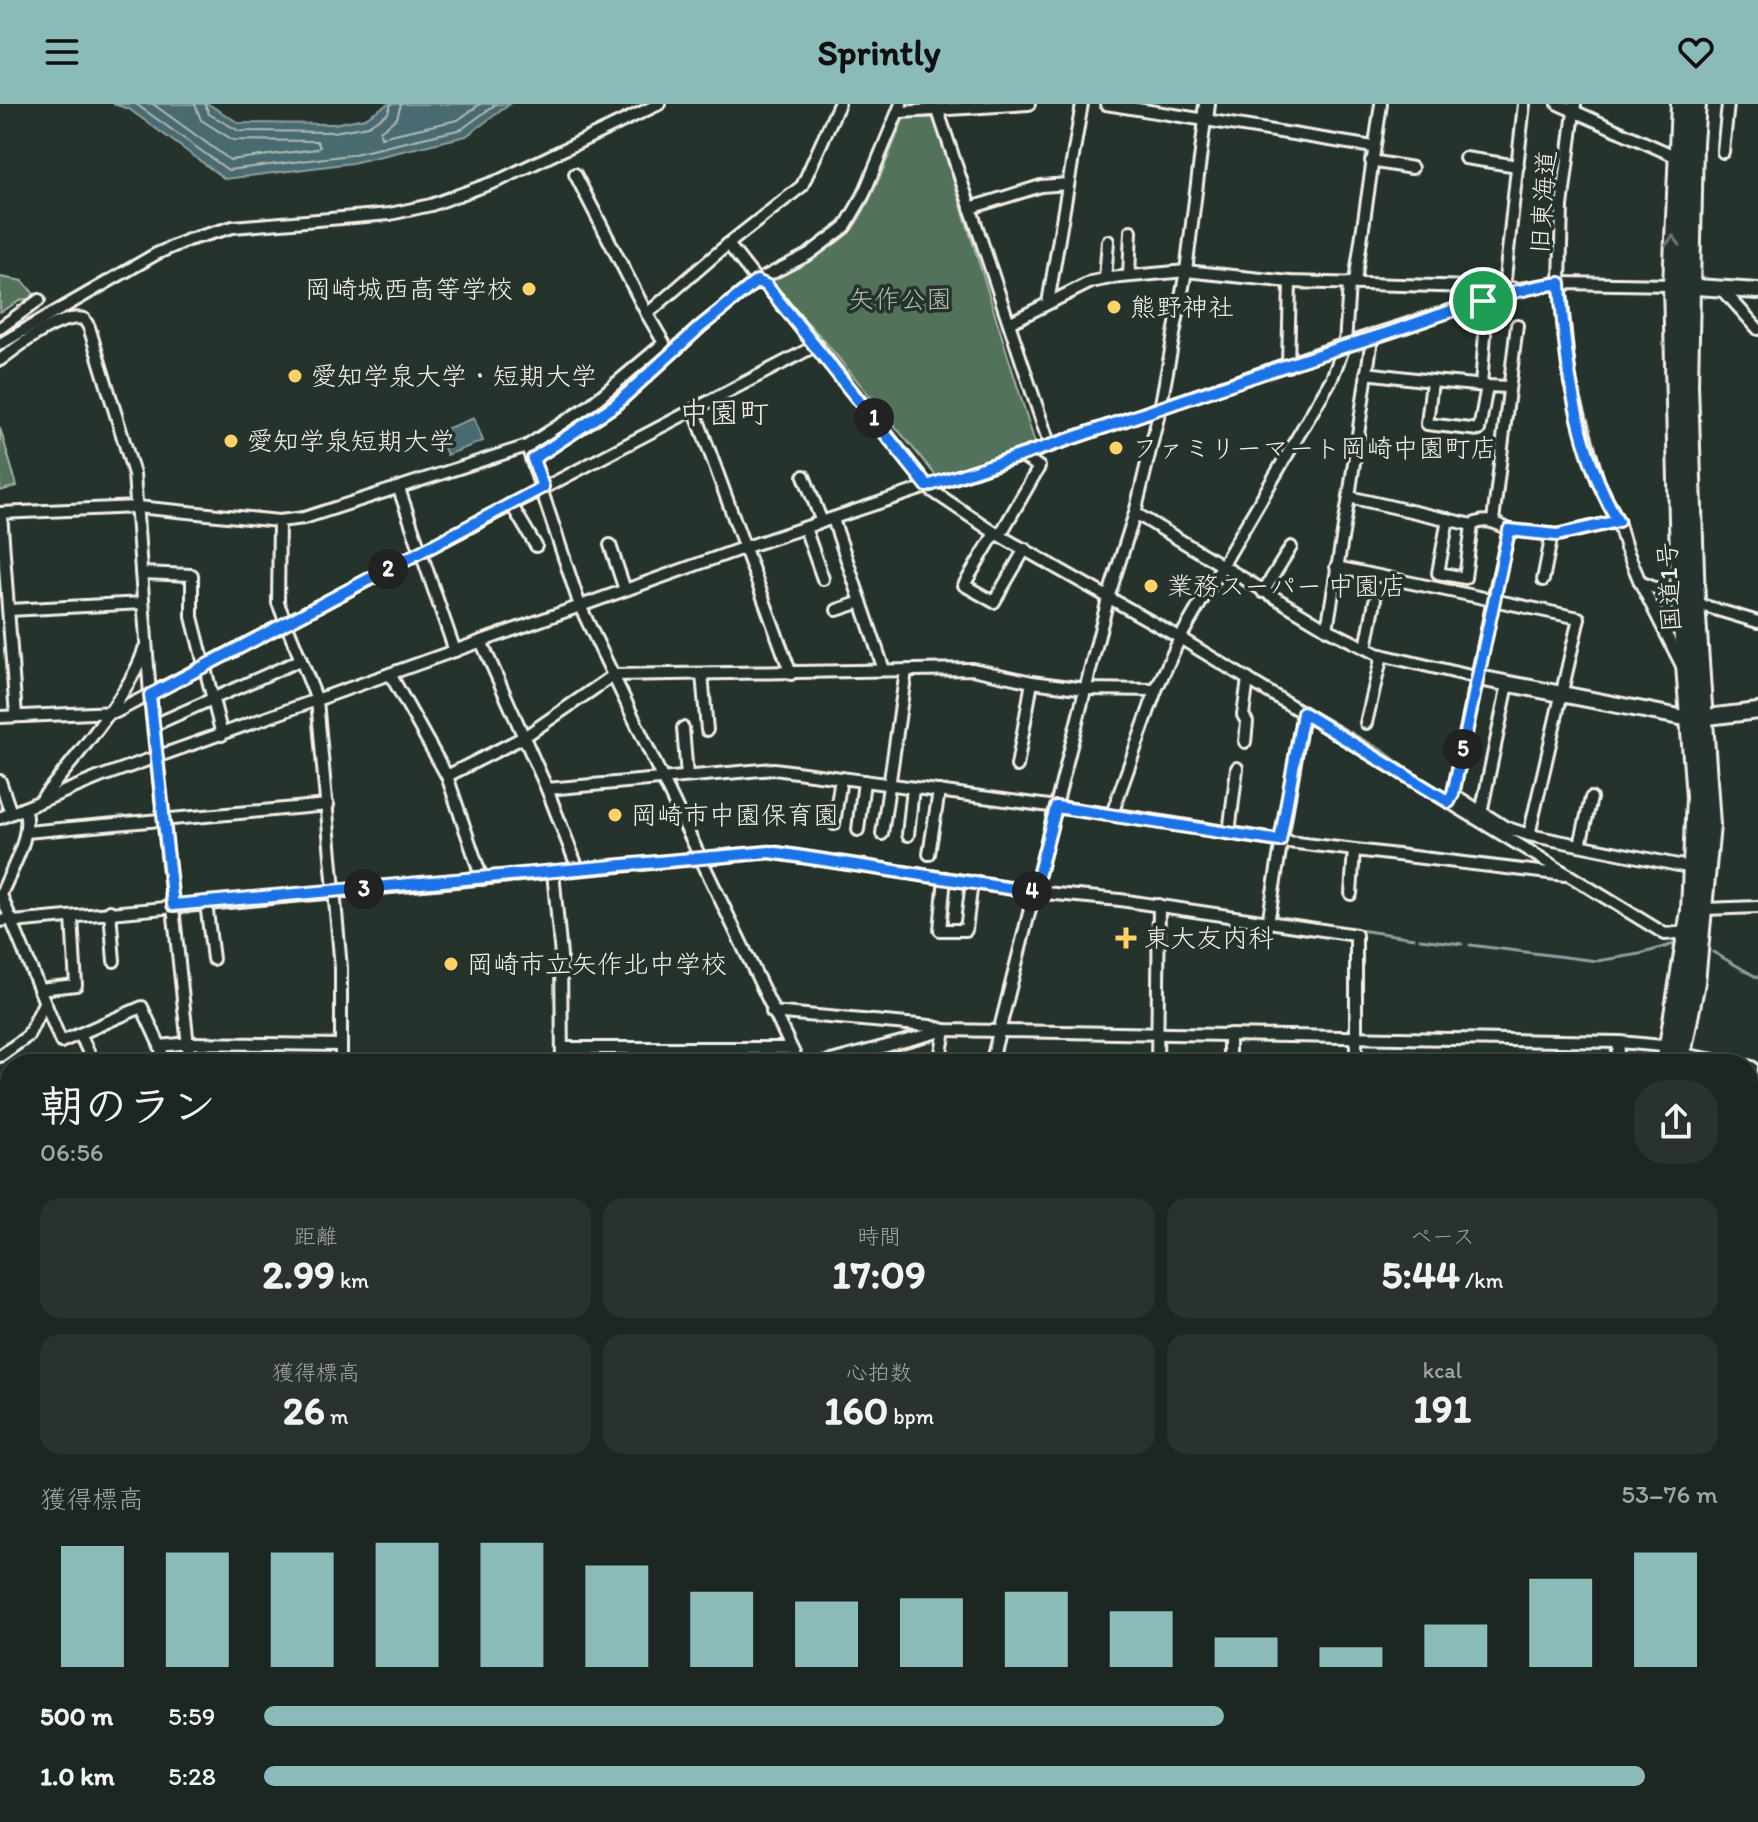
<!DOCTYPE html>
<html lang="ja">
<meta charset="utf-8">
<style>
:root{--surface:#1c2622;--page:#29322f;--text:#f1f3f6;--muted:#a0a5a5;--line:#3a4340;--accent:#8bbbb9}
body{margin:0;font-family:Itim,"Klee One",sans-serif;background:var(--page);color:var(--text);height:100vh;display:flex;flex-direction:column;font-size:30px;white-space:nowrap}
*{box-sizing:border-box;margin:0}
p{font-size:26px;color:var(--muted)}
.icon{flex:none;width:44px;height:44px;fill:none;stroke:currentColor;stroke-width:2;stroke-linecap:round;stroke-linejoin:round}
.map{position:relative;flex:1;overflow:hidden}
.panel{position:absolute;left:0px;top:950px;width:1758px;height:768px;display:flex;flex-direction:column;background:var(--surface);border-radius:32px 32px 0 0;box-shadow:0 2px 6px #0004,0 0 0 2px var(--line)}
.panel>*{flex:none}
.pin{position:absolute;display:grid;place-items:center;width:68px;height:68px;color:#fff;margin:-34px;border:4px solid #fff;border-radius:50%;box-shadow:0 2px 8px #0007}
.km{position:absolute;width:40px;height:40px;margin:-20px;border-radius:50%;background:#222;color:#fff;font-size:22px;line-height:40px;text-align:center}
.round{display:grid;place-items:center;flex:none;width:84px;height:84px;border-radius:32px;background:var(--page)}
.head{display:flex;align-items:center;justify-content:space-between;height:136px;padding:0 40px}
h1{font-size:44px;font-weight:700;line-height:60px}
.stats{display:grid;grid-template-columns:repeat(3,1fr);gap:12px;height:136px;padding:8px 40px}
.stats div{display:grid;align-content:center;border-radius:20px;background:var(--page);text-align:center}
.stats b{font-size:40px;font-weight:700}
.stats small{font-size:22px;font-weight:400}
.stats p{font-size:22px}
.chart{height:224px;padding:16px 40px}
.chart p{display:flex;justify-content:space-between}
.chart svg{width:100%;height:144px;margin-top:8px;stroke:var(--accent);stroke-width:6}
ul{padding:0 40px;list-style:none;font-size:26px}
li{display:grid;grid-template-columns:128px 96px 1fr;align-items:center;height:60px}
li i{height:20px;border-radius:10px;background:var(--accent)}
header{display:flex;justify-content:space-between;align-items:center;height:104px;padding:0 40px;background:var(--accent);color:#111;font-size:36px;font-weight:700}
.map>svg:first-child{display:block}
</style>
<header><svg class="icon" aria-label="menu" viewBox="0 0 24 24"><path d="M4 6h16M4 12h16M4 18h16"/></svg>Sprintly<svg class="icon" aria-label="heart" viewBox="0 0 24 24"><path d="M12 20l-8-8c-3-5 5-10 8-4 3-6 11-1 8 4z"/></svg></header>
<div class="map">
<svg width="1758" height="1718" viewBox="0 0 1758 1718">
<rect width="100%" height="100%" fill="#26332d"/>
<filter id="ink" filterUnits="userSpaceOnUse"><feTurbulence type="fractalNoise" baseFrequency=".0125" numOctaves="2"/><feDisplacementMap in="SourceGraphic" scale="16" xChannelSelector="R" yChannelSelector="G"/><feConvolveMatrix kernelMatrix="1 2 1 2 8 2 1 2 1" color-interpolation-filters="sRGB"/></filter>
<g filter="url(#ink)">
<!-- green -->
<g fill="#53725c" stroke="#a4b2a2" stroke-width="2">
<path d="M904,14H934L1035,339L937,373L821,233L768,177C796,162 826,150 849,128C869,108 892,42 904,14Z"/>
<path d="M0,173L23,177L39,196L23,195L0,208Z"/>
<path d="M0,324L17,382L0,387Z"/>
</g>
<!-- water -->
<g fill="#496b70" stroke="#8da1a0" stroke-width="2">
<path d="M113,0H208L239,19L333,20L365,14L388,0H510L466,32L352,59L225,75L129,5Z"/>
<path d="M474,314L483,337L447,351L438,328Z"/>
</g>
<g fill="none" stroke-linecap="round" stroke-linejoin="round">
<!-- shore -->
<g stroke="#b0bbb8" stroke-width="2">
<path d="M136,0L228,66L350,51L462,25L496,0"/>
<path d="M153,0L230,56L317,45L320,43L317,37L233,36L201,16L195,0"/>
<path d="M205,0L209,10L239,27L334,28L368,22L388,9L391,0"/>
<path d="M401,0L397,14L380,27L381,33L458,16L480,0"/>
</g>
<!-- stream -->
<g stroke="#8da1a0" stroke-width="3">
<path d="M542,379L746,270L807,240"/>
<path d="M939,385L969,405"/>
<path d="M1016,435L1032,444"/>
<path d="M1053,456L1102,484"/>
<path d="M287,512L415,446"/>
<path d="M206,555L280,515"/>
<path d="M185,567L199,559"/>
<path d="M1252,572L1383,647L1419,674"/>
<path d="M0,619L28,617"/>
<path d="M928,767L1031,781"/>
<path d="M1040,782L1080,787"/>
<path d="M176,797L240,792"/>
<path d="M12,812L168,798"/>
<path d="M1325,821L1414,834"/>
<path d="M1420,835L1462,840"/>
<path d="M1470,841L1597,857L1640,850L1678,839L1673,832"/>
<path d="M1713,848L1758,874"/>
</g>
<!-- street casing -->
<g stroke="#f4f1e8" stroke-width="16">
<g id="street">
<path d="M1106,0L1373,43"/>
<path d="M1558,0L1677,53"/>
<path d="M1575,0L1562,102L1560,179L1570,279L1598,377L1618,417L1626,444L1640,478L1681,495L1758,518"/>
<path d="M938,7L1050,342"/>
<path d="M900,8L1029,0"/>
<path d="M1723,48L1728,0"/>
<path d="M1465,54L1518,62"/>
<path d="M1371,57L1412,64"/>
<path d="M575,70L647,210"/>
<path d="M970,104L1041,82L1068,80"/>
<path d="M728,140L757,177L766,181L798,219L931,386L995,429L1180,534L1665,830L1687,828"/>
<path d="M1129,172L1131,127"/>
<path d="M1105,175L1108,137"/>
<path d="M1355,178L1381,0"/>
<path d="M1504,184L1524,0"/>
<path d="M1723,186L1758,225"/>
<path d="M1048,199L1082,0"/>
<path d="M1009,219L1091,178L1110,174L1186,167L1290,178L1512,184"/>
<path d="M0,224L39,196"/>
<path d="M0,240L156,150L188,136L233,123L390,110L431,101L500,76L659,0"/>
<path d="M0,256C19,242 60,209 84,215L89,223L134,370L150,591L190,960"/>
<path d="M1288,262L1290,178"/>
<path d="M1366,269L1432,277L1427,320L1479,326L1487,282L1508,283"/>
<path d="M1432,277L1486,282"/>
<path d="M1481,281L1485,230L1482,221L1483,197"/>
<path d="M694,305L791,570"/>
<path d="M527,342L580,502L799,960"/>
<path d="M533,355L615,301L700,223L757,177L809,150L845,123L863,92L901,0"/>
<path d="M804,372L822,418"/>
<path d="M399,385L455,547"/>
<path d="M1349,393L1472,421C1485,413 1497,419 1509,426L1493,496L1579,514L1529,731"/>
<path d="M511,400L536,442"/>
<path d="M0,409L137,403L279,417L304,414L527,342L589,302L664,239L647,210L728,140L802,82L839,0"/>
<path d="M1,409L16,612"/>
<path d="M1135,409L1327,525L1377,550L1479,574"/>
<path d="M833,415L884,566"/>
<path d="M1448,415L1438,469L1465,474L1472,421"/>
<path d="M279,417L278,499L317,596L341,864V960"/>
<path d="M1493,417L1517,221"/>
<path d="M805,424L823,475"/>
<path d="M1509,426L1557,431L1618,417"/>
<path d="M995,429L964,481L994,498L1025,445"/>
<path d="M1000,431L1039,363L1022,352"/>
<path d="M610,441L625,486"/>
<path d="M1336,463L1493,496L1453,690L1449,698"/>
<path d="M141,469L192,471V513L222,631"/>
<path d="M1543,476L1552,430"/>
<path d="M1640,478L1682,562"/>
<path d="M1263,488L1291,443"/>
<path d="M9,506L143,499"/>
<path d="M837,506L861,498"/>
<path d="M1327,525L1349,393L1372,234"/>
<path d="M481,537L547,685L578,765"/>
<path d="M1366,544L1375,497"/>
<path d="M390,570L447,672L482,775"/>
<path d="M702,570L707,626"/>
<path d="M0,613L116,608L817,241"/>
<path d="M1366,619L1382,551"/>
<path d="M154,621L300,556"/>
<path d="M683,624L687,672"/>
<path d="M1245,638L1247,618L1243,611L1248,575"/>
<path d="M1017,662L1032,578"/>
<path d="M447,672L524,633L614,571L972,565L1032,578L1086,585L1156,586"/>
<path d="M0,677L11,709"/>
<path d="M547,685L774,665L1131,713L1280,737L1565,771"/>
<path d="M1453,690L1505,723L1529,731L1693,764"/>
<path d="M43,693C70,661 134,584 144,545"/>
<path d="M1481,709L1508,580"/>
<path d="M1112,710L1156,586L1180,534L1332,274L1345,240L1349,179"/>
<path d="M0,714L100,673L746,443L1050,342L1345,240L1519,185L1560,179L1673,181"/>
<path d="M834,720L841,674"/>
<path d="M858,726L864,677"/>
<path d="M26,728L328,701"/>
<path d="M1229,729L1237,664"/>
<path d="M882,730L906,567"/>
<path d="M908,731L913,684"/>
<path d="M1580,741L1591,694"/>
<path d="M929,750L939,687"/>
<path d="M553,768L561,852L562,960"/>
<path d="M945,774L940,826H966L972,778"/>
<path d="M1351,790L1354,746"/>
<path d="M1,791L61,938L142,903L160,942L165,960"/>
<path d="M0,793C10,767 34,731 24,704"/>
<path d="M206,799L213,855"/>
<path d="M1704,805L1758,803"/>
<path d="M110,807L114,857"/>
<path d="M0,817L12,815"/>
<path d="M13,818L770,748L1034,788L1120,796L1356,831V960"/>
<path d="M1268,819L1303,609"/>
<path d="M39,885L76,881L72,813"/>
<path d="M772,908L930,922L945,926L1620,938L1673,943"/>
<path d="M80,930L94,960"/>
<path d="M1229,930V960"/>
<path d="M160,942L189,939L341,941"/>
<path d="M562,944H790"/>
<path d="M1682,950L1736,960"/>
<path d="M0,952L28,932L44,899"/>
<path d="M689,960L690,944"/>
<path d="M820,960L942,927"/>
<path d="M939,960L945,926"/>
<path d="M991,960L1109,491L1135,409L1160,305L1186,167L1205,16"/>
<path d="M1157,960L1159,801"/>
<path d="M1615,960L1620,938"/>
<path d="M1748,962L1752,963L1748,985"/>
<path d="M0,999L10,1024"/>
<path d="M0,1072L10,1067"/>
<path d="M1748,1113L1758,1116"/>
<path d="M0,1147L10,1175"/>
<path d="M0,1244H10"/>
<path d="M1748,1263L1758,1265"/>
<path d="M0,1290L10,1270"/>
<path d="M1748,1424L1758,1426"/>
<path d="M1748,1444L1758,1446"/>
<path d="M0,1501H10"/>
<path d="M1748,1586L1758,1588"/>
<path d="M0,1655L10,1654"/>
<path d="M917,1708L933,1716"/>
<path d="M1590,1708L1615,1716H1627"/>
<path d="M1656,1710L1688,1718"/>
<path d="M78,1718V1708"/>
<path d="M206,1718V1708"/>
<path d="M577,1718V1708"/>
<path d="M598,1718L617,1717V1708"/>
<path d="M683,1718V1708"/>
<path d="M764,1718V1708"/>
<path d="M1073,1718L1076,1708"/>
<path d="M1136,1718L1137,1708"/>
<path d="M1243,1718L1244,1708"/>
<path d="M1293,1718V1708"/>
<path d="M1321,1718L1322,1708"/>
<path d="M1455,1718L1456,1708"/>
</g>
</g>
<!-- secondary casing -->
<g stroke="#f4f1e8" stroke-width="20">
<g id="secondary">
<path d="M1205,16L1207,0"/>
<path d="M1681,182L1758,187"/>
<path d="M1479,574L1690,615L1758,607"/>
<path d="M431,1708V1718"/>
</g>
</g>
<!-- primary casing -->
<g stroke="#f4f1e8" stroke-width="22">
<g id="primary">
<path d="M0,1386H10"/>
<path d="M1748,1436L1758,1437"/>
</g>
</g>
<!-- highway casing -->
<g stroke="#f4f1e8" stroke-width="24">
<g id="highway">
<path d="M1666,960L1691,807L1696,693L1681,495L1673,181L1681,0"/>
<path d="M1679,960L1695,878L1710,721L1695,498L1688,281L1693,39L1696,0"/>
<path d="M1644,1708L1645,1718"/>
</g>
</g>
<!-- street -->
<use href="#street" stroke="#26332d" stroke-width="10"/>
<!-- secondary -->
<use href="#secondary" stroke="#26332d" stroke-width="14"/>
<!-- primary -->
<use href="#primary" stroke="#26332d" stroke-width="16"/>
<!-- highway -->
<use href="#highway" stroke="#26332d" stroke-width="18"/>
</g>
<!-- one-way arrows -->
<defs><path id="oneway-chevron" d="M-2-3.5L2.5 0L-2 3.5" fill="none" stroke-width="1.6" stroke-linecap="round" stroke-linejoin="round" transform="scale(2)"/></defs>
<use stroke="#6e766e" href="#oneway-chevron" transform="translate(1673 137) rotate(-89)"/>
</g>
<g fill="none" stroke-linecap="round" stroke-linejoin="round" filter="url(#ink)">
<!-- route casing -->
<g stroke="#fff" stroke-width="16">
<path id="route" d="M757,177L766,181L927,382C1077,335 1225,279 1375,233C1438,213 1495,188 1560,179C1565,260 1576,346 1618,417L1557,431L1509,426L1453,690L1449,698L1303,609L1280,737L1056,703L1034,788L770,748L173,801L150,591L543,383L533,355L615,301L700,223Z"/>
</g>
<!-- route -->
<use href="#route" stroke="#1a73e8" stroke-width="10"/>
</g>
<!-- markers -->
<g fill="#ffd166" stroke="#26332d" stroke-width="3">
<circle cx="529" cy="185" r="8"/>
<circle cx="1114" cy="203" r="8"/>
<circle cx="295" cy="272" r="8"/>
<circle cx="231" cy="337" r="8"/>
<circle cx="1116" cy="344" r="8"/>
<circle cx="1151" cy="482" r="8"/>
<circle cx="615" cy="711" r="8"/>
<path d="M1122 822h8v8h8v8h-8v8h-8v-8h-8v-8h8z"/>
<circle cx="451" cy="860" r="8"/>
</g>
<g text-anchor="middle" dominant-baseline="central" stroke-width="7" stroke-linejoin="round" paint-order="stroke">
<!-- street labels -->
<g font-size="26" fill="#f4f1e8" stroke="#26332d">
<text transform="translate(1543 98) rotate(-86)">旧東海道</text>
<text transform="translate(1669 483) rotate(-93)">国道1号</text>
</g>
<!-- poi labels -->
<g font-size="26" fill="#f4f1e8" stroke="#26332d" text-anchor="start">
<text x="513" y="185" text-anchor="end">岡崎城西高等学校</text>
<text x="1130" y="203">熊野神社</text>
<text x="311" y="272">愛知学泉大学・短期大学</text>
<text x="247" y="337">愛知学泉短期大学</text>
<text x="1132" y="344">ファミリーマート岡崎中園町店</text>
<text x="1167" y="482">業務スーパー 中園店</text>
<text x="631" y="711">岡崎市中園保育園</text>
<text x="1144" y="834">東大友内科</text>
<text x="467" y="860">岡崎市立矢作北中学校</text>
</g>
<!-- park labels -->
<g font-size="26" fill="#b4beb0" stroke="#26332d">
<text x="900" y="195">矢作公園</text>
</g>
<!-- quarter labels -->
<g font-size="30" fill="#f4f1e8" stroke="#26332d">
<text x="724" y="308">中園町</text>
</g>
</g>
</svg>
<div class="pin" style="left:1483px;top:197px;background:#1e9e55"><svg class="icon" aria-label="arrive" viewBox="0 0 24 24"><path d="M6 21V4h12l-3 4 3 4H6"/></svg></div>
<b class="km" style="left:874px;top:314px">1</b>
<b class="km" style="left:388px;top:465px">2</b>
<b class="km" style="left:364px;top:785px">3</b>
<b class="km" style="left:1032px;top:787px">4</b>
<b class="km" style="left:1463px;top:645px">5</b>
<section class="panel">
<div class="head"><div><h1>朝のラン</h1><p>06:56</p></div><a class="round"><svg class="icon" aria-label="share" viewBox="0 0 24 24"><path d="M12 15V3M7 8l5-5 5 5M5 13v7h14v-7"/></svg></a></div>
<div class="stats">
<div><p>距離</p><b>2.99<small> km</small></b></div>
<div><p>時間</p><b>17:09</b></div>
<div><p>ペース</p><b>5:44<small> /km</small></b></div>
</div>
<div class="stats">
<div><p>獲得標高</p><b>26<small> m</small></b></div>
<div><p>心拍数</p><b>160<small> bpm</small></b></div>
<div><p>kcal</p><b>191</b></div>
</div>
<div class="chart"><p><span>獲得標高</span>53–76 m</p>
<svg viewBox="0 0 160 44" preserveAspectRatio="none"><path d="M5 44V7M15 44V9M25 44V9M35 44V6M45 44V6M55 44V13M65 44V21M75 44V24M85 44V23M95 44V21M105 44V27M115 44V35M125 44V38M135 44V31M145 44V17M155 44V9"/></svg>
</div>
<ul>
<li><b>500 m</b>5:59<i style="width:66%"></i></li>
<li><b>1.0 km</b>5:28<i style="width:95%"></i></li>
</ul>
</section>
</div>
